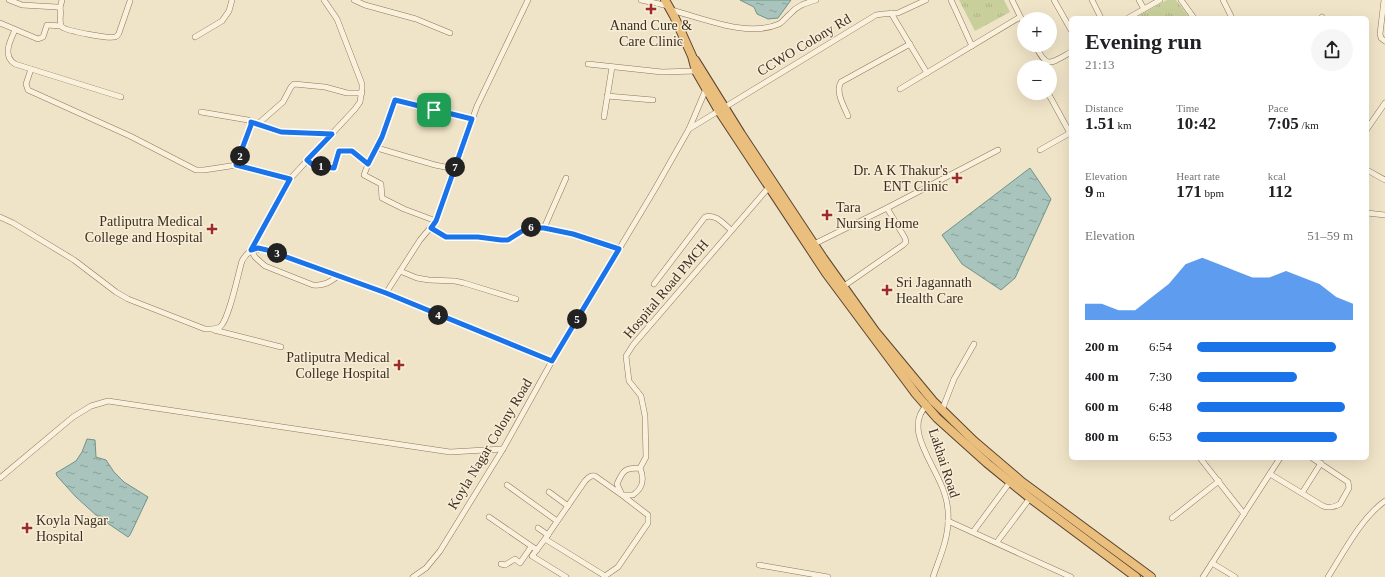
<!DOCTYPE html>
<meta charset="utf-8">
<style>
:root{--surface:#fff;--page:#f6f6f6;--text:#202124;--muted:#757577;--accent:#1a73e8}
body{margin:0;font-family:Georgia,serif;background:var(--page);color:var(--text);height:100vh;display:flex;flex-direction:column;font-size:15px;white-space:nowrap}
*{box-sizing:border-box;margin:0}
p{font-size:13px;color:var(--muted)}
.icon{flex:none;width:22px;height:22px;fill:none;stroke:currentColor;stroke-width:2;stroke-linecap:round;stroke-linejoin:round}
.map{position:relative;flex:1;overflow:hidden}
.details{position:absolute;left:1069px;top:16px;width:300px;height:444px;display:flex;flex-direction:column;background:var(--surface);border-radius:6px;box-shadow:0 4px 16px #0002}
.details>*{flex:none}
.controls{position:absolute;left:1017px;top:12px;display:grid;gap:8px}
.controls a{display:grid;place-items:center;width:40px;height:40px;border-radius:50%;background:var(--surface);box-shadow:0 4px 16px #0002;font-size:20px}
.pin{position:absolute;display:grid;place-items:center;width:34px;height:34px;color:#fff;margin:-17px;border-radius:8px;box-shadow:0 2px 6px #0006}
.km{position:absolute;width:20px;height:20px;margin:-10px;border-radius:50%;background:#222;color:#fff;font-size:11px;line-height:20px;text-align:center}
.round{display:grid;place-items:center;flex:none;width:42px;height:42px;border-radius:21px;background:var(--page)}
.head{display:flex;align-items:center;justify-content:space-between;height:68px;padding:0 16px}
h1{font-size:22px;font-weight:700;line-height:30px}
.stats{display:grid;grid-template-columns:repeat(3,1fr);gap:6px;height:68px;padding:4px 16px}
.stats div{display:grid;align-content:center}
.stats b{font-size:17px;font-weight:700}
.stats small{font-size:11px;font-weight:400}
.stats p{font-size:11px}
.chart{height:112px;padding:8px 16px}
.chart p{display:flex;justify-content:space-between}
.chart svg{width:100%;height:72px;margin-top:4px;fill:var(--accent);opacity:.7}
ul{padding:0 16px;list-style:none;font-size:13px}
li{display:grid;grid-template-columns:64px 48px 1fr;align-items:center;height:30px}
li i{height:10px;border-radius:5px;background:var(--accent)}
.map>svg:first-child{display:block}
</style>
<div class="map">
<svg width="1385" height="577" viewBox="0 0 1385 577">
<defs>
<pattern id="grass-tufts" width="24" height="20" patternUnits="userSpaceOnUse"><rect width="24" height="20" fill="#c9cf9b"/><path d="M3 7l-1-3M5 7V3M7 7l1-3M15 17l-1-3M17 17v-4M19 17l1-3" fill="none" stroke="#aeb285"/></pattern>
<pattern id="water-ripples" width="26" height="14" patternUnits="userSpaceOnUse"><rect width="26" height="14" fill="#a9c4bc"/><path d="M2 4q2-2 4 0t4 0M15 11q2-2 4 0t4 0" fill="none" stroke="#8ba098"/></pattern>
</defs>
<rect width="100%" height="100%" fill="#f0e4c8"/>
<!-- grass -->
<g fill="url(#grass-tufts)">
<path d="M959,0H1004L1010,12L975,31Z"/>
<path d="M1167,0H1176L1190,18H1134Z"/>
</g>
<!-- water -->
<g fill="url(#water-ripples)" stroke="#6f938a">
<path d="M740,0H791L778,18L768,19L757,14L754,7Z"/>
<path d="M1030,168L1051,199L1015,278L1001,290L962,264L942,235Z"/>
<path d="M87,439L95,440L96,457L106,460L114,472L124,482L148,497L130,535L128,537L97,516L76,497L57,476L56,473L76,461L82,452Z"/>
</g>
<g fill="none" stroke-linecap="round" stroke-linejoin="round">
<!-- minor casing -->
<g stroke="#8d765c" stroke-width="6">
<g id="minor">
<path d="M9,0L22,5L57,7L60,8C62,13 58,23 62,27C67,31 109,39 115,37C118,36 118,35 119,33L130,1"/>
<path d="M324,0L337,19L362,84V89L360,102L355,109L290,179L251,250L255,257L265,266L313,285C324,286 330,282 338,276"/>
<path d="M354,0L365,5L416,19L450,33"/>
<path d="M641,0L669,6"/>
<path d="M951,0L972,46"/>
<path d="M1012,0L1024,24"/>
<path d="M1054,0L1071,30"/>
<path d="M1092,0L1101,18"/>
<path d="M1139,0L1144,9"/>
<path d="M1181,0L1194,18"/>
<path d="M1223,0L1232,18"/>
<path d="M1384,0L1380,34L1381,38L1385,41"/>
<path d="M60,8L62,0"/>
<path d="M671,10C703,18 747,38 779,24C783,22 786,17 790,14C798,5 806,3 816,0"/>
<path d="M891,13L927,73"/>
<path d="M1128,18L1160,0"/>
<path d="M1321,18L1322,17"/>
<path d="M0,23L38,39L43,37L47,25L61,26"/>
<path d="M15,30C10,41 2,56 15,64L121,97"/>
<path d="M195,37L222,21L229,11L232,0"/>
<path d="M1035,45C1047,69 1050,64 1071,52"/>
<path d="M588,64L662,72L696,71"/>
<path d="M31,69L26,84L28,90L130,136L196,170H204L237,165L290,179"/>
<path d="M900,89L1020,17"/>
<path d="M1048,93L1071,135"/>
<path d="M607,96L653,100"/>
<path d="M201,112L248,120L251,122V125L237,165"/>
<path d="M848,116C844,106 835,92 841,82L910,44"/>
<path d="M604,117L612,67"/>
<path d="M251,122L281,132L332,134"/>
<path d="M259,123L283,102L291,87L294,84L325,87L347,93H362"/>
<path d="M689,129L876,15L883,14L898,13L926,0"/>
<path d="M1367,129L1385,103"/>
<path d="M377,148L435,165L455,169"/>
<path d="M1040,150L1070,133"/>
<path d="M307,160L314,166L333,168L339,151H352L368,164L364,175L381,184L382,198L404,209L436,221"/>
<path d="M368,164L382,137L395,100L472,119"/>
<path d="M1367,170L1385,180"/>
<path d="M1367,213L1385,215"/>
<path d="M0,217L13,223L74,260L116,292L128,299L205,329C211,329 215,330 220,327C229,320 238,274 242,261C248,250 255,248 267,250L386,293L552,361"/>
<path d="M431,228L446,237H478L501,240H508L527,228H544L573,234L619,249"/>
<path d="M544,228L566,178"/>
<path d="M814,244L887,208L998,150"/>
<path d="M400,271L417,278L429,280L455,281L464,283L516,299"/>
<path d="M654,284L705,217C715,213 724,224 731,230"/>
<path d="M844,286L903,245L906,242L905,238L887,208"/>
<path d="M386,293L420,240L436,221L477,106L528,0"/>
<path d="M214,330L281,347"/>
<path d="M927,405C905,426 929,457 939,480C945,492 949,508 948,521C948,540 939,559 933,577"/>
<path d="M942,410L954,379L974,344"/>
<path d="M1200,458L1244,514"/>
<path d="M640,468C645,480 643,488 633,495H622L595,476C590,475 588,478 585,481L545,539L605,576L618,567L648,523V515L622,495L617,484C623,470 625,468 640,468L646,457L645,416L641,396L629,381L626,356L633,345L769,187"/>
<path d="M1270,474L1323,506C1328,508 1335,507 1340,504L1349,488L1348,482L1312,458"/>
<path d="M0,478L73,417L91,406L108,401L450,452L503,449"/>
<path d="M507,485L557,521"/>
<path d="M549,492L568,506"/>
<path d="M1302,493L1321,463"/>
<path d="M489,517L537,550"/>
<path d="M1172,518L1219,481"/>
<path d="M948,521L1071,577"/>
<path d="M538,528L548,535"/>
<path d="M973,532L1010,482"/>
<path d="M545,539L532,556L566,577"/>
<path d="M997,542L1030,498"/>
<path d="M1212,563L1235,577"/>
<path d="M501,564L505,565L515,559L520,563L531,547"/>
<path d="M759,565L828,577"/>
<path d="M413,577L426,568L440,551L503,449L552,361L655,189L689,129L706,89"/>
<path d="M1203,577L1280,458"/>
<path d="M1328,577C1344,552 1361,518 1385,501"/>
</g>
</g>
<!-- trunk casing -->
<g stroke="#5b4430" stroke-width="10">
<g id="trunk">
<path d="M665,0L674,16L692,56L696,71L719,111L826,273L916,394L937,418L987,463L1030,498L1136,577"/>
<path d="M695,60L741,134L823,258L875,331L933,401L974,441L1022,482L1151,577"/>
</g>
</g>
<!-- minor -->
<use href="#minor" stroke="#faf1dc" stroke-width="5"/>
<!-- trunk -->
<use href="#trunk" stroke="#eabe7c" stroke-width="8"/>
</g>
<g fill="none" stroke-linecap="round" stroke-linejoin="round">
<!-- route casing -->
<g stroke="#fff" stroke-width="8">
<path id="route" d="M395,100L472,119L436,221L431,228L446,237H478L501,240H508L527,228H544L573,234L619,249L552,361L386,293L267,250L258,248L251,250L290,179L236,165L251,125V122L281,132L332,134L307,160L314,166L334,168L339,151H352L368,164L382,137Z"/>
</g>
<!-- route -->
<use href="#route" stroke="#1a73e8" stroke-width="5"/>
</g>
<!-- markers -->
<g fill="#9e2a2b" stroke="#f7eed8" stroke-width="1.5">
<path d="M649 3h4v4h4v4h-4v4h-4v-4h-4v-4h4z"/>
<path d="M955 172h4v4h4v4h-4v4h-4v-4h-4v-4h4z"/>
<path d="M825 209h4v4h4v4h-4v4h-4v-4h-4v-4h4z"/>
<path d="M210 223h4v4h4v4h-4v4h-4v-4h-4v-4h4z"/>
<path d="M885 284h4v4h4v4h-4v4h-4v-4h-4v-4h4z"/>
<path d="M397 359h4v4h4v4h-4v4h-4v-4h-4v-4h4z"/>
<path d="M25 522h4v4h4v4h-4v4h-4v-4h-4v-4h4z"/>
</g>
<g text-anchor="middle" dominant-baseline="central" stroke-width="3" stroke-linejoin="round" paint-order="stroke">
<!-- poi labels -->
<g font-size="14" fill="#3d2e20" stroke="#f7eed8" text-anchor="end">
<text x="651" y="25" text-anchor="middle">Anand Cure &amp;<tspan x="651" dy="16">Care Clinic</tspan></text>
<text x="948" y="170">Dr. A K Thakur's<tspan x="948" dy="16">ENT Clinic</tspan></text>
<text x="836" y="207" text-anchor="start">Tara<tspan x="836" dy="16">Nursing Home</tspan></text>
<text x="203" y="221">Patliputra Medical<tspan x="203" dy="16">College and Hospital</tspan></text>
<text x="896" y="282" text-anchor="start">Sri Jagannath<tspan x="896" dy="16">Health Care</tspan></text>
<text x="390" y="357">Patliputra Medical<tspan x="390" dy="16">College Hospital</tspan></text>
<text x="36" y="520" text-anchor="start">Koyla Nagar<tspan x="36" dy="16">Hospital</tspan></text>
</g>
<!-- street labels -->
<g font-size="14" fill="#3d2e20" stroke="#f7eed8">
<text transform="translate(804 45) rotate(-31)">CCWO Colony Rd</text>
<text transform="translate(666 289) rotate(-50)">Hospital Road PMCH</text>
<text transform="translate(490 444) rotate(-59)">Koyla Nagar Colony Road</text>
<text transform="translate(944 463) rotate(72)">Lakhai Road</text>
</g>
</g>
</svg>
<div class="controls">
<a>+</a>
<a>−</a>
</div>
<div class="pin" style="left:434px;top:110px;background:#1e9e55"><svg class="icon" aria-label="arrive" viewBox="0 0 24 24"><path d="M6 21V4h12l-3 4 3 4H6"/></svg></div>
<b class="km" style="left:321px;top:166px">1</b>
<b class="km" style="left:240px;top:156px">2</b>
<b class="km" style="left:277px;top:253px">3</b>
<b class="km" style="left:438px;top:315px">4</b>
<b class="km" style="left:577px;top:319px">5</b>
<b class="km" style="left:531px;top:227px">6</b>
<b class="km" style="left:455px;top:167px">7</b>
<section class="details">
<div class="head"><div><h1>Evening run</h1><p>21:13</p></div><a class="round"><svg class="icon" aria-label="share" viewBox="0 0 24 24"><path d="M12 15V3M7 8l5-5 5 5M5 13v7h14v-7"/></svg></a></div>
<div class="stats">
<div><p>Distance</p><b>1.51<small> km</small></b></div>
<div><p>Time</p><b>10:42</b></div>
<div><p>Pace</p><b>7:05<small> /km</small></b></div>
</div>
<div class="stats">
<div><p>Elevation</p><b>9<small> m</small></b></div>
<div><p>Heart rate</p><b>171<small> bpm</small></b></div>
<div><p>kcal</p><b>112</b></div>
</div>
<div class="chart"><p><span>Elevation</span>51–59 m</p>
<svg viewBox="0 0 160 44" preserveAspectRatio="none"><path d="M0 44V34L10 34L20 38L30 38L40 30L50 22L60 10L70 6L80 10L90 14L100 18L110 18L120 14L130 18L140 22L150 30L160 34V44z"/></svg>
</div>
<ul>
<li><b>200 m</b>6:54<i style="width:89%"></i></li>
<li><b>400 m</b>7:30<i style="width:64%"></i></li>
<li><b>600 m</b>6:48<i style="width:95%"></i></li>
<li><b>800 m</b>6:53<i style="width:90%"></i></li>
</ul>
</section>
</div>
